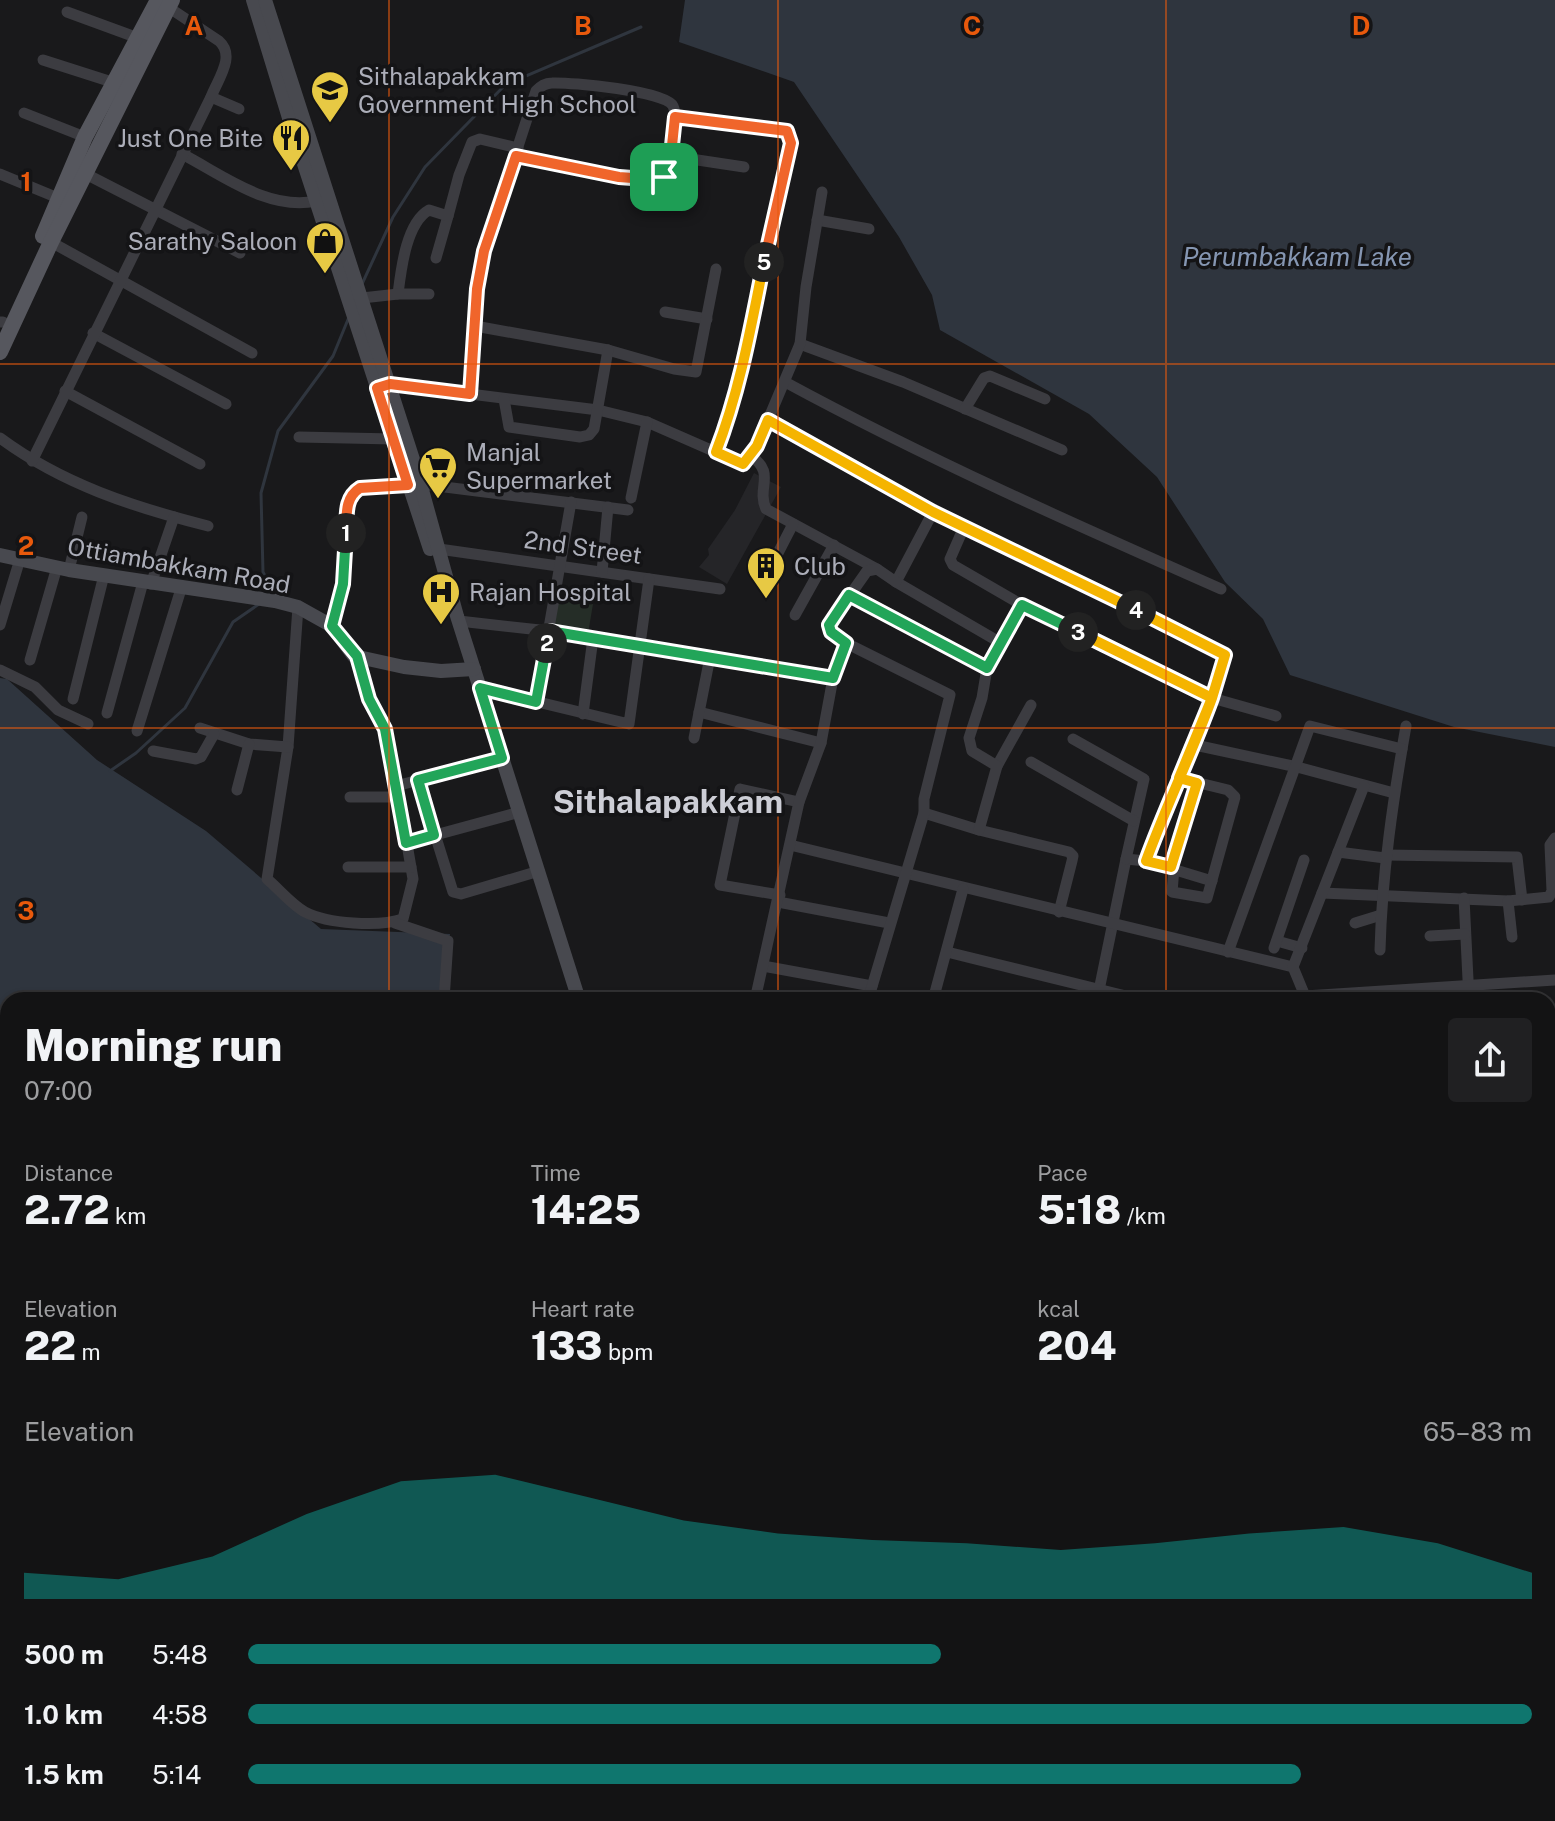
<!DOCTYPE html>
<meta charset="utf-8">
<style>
:root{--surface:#131314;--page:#202022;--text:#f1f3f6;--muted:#9d9ea0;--line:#323234;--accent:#0f766e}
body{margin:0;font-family:"Public Sans",sans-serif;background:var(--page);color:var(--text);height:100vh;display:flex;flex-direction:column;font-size:30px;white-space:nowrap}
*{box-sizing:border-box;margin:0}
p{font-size:26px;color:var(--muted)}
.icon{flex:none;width:44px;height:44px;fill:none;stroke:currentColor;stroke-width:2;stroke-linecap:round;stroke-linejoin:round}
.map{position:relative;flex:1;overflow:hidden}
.side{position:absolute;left:0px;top:992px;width:1556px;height:830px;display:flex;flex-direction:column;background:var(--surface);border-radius:24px 24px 0 0;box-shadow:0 2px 6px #0004,0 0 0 2px var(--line)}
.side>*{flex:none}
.pin{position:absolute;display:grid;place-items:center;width:68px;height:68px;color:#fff;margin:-34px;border-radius:16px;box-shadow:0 4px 12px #0006}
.km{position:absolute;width:40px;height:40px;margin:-20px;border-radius:50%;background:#222;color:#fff;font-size:22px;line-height:40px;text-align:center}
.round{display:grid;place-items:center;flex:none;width:84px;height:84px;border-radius:8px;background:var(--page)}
.overview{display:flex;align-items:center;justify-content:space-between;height:136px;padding:0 24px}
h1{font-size:44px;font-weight:800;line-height:60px}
.stats{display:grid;grid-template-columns:repeat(3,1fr);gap:12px;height:136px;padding:8px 24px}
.stats div{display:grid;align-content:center}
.stats b{font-size:40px;font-weight:800}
.stats small{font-size:22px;font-weight:400}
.stats p{font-size:22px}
.chart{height:224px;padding:16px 24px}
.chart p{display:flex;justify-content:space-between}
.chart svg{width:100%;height:144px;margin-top:8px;fill:var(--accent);opacity:.7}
ul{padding:0 24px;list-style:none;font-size:26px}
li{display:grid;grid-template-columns:128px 96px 1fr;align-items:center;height:60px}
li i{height:20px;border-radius:10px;background:var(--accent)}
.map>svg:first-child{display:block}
</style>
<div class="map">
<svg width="1555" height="1821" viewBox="0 0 1555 1821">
<rect width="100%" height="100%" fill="#19191b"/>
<!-- built -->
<path fill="#252528" d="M754,473L781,487L727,584L699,567L709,555L708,549L735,510Z"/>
<!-- green -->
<path fill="#252d27" d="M557,598L593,604L588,634L550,628Z"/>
<!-- water -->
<g fill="#2f353e">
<path d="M685,0H1555V747L1454,727L1290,675L1263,619L1225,582L1157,477L1089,414L940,330L932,295L899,237L794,82L679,42Z"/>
<path d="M0,678L7,679L97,760L206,831L321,929L450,934L444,1000H8V1502L0,1506Z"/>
</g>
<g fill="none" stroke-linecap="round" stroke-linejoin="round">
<!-- stream -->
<g stroke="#2f353e" stroke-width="3">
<path d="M362,284L393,217L425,167L505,85L641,27"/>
<path d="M272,595L274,593L263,572L261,493L278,431L333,356L349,317"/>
<path d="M110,771L136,753L185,708L233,622L259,604"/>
</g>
<!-- street -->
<g stroke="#3c3c41" stroke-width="11">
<path d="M67,12L138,38"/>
<path d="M43,60L115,83"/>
<path d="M211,97L239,109"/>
<path d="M24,113L85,137"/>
<path d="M675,117L787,131L791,139C789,173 775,208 768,242C753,315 743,381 716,452"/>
<path d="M182,154C223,175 268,211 316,201"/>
<path d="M671,156L744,167"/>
<path d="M80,171L240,253"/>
<path d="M0,174L58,198"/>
<path d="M817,220L869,229"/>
<path d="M51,242L252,353"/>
<path d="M436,258L448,216"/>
<path d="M398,294C401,270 406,223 429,210L448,216L459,175L472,142L480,139L518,148"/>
<path d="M362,298L398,294H429"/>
<path d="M665,312L707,319"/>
<path d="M0,322H3"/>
<path d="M475,326L608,350L674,369L696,372L716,269"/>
<path d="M93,333L226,404"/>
<path d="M800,344L903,382L1062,450"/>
<path d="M785,382C927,459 1074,524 1221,589"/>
<path d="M382,386L390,384L598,410L647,422L743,464L757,446L800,344L806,287L822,192"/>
<path d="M65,391L200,464"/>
<path d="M470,394L477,289L484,251L536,91C541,86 545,83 552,83C571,82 666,91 673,106C680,121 671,157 669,174C642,189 549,163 516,156"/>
<path d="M504,399L509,427L580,437L589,435L594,429L608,350"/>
<path d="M965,409L984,378L990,376L1045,399"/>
<path d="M768,420L933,512L1225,655C1204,727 1171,791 1146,861L1126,859L1097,1000"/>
<path d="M299,437L394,439"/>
<path d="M0,438C62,484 133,507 208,526"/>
<path d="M750,455C777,474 756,486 766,509L877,569"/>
<path d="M32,461L211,97C218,79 236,56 219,41L168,7"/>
<path d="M421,484L628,510"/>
<path d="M631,498L647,422"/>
<path d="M933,512L896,582L1001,643"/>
<path d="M964,527L950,559L953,565L1022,605L1212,698L1276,716"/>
<path d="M439,549L720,589"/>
<path d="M777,555L793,524"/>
<path d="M69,570L82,517"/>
<path d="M602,572L608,507"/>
<path d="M151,584L174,517"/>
<path d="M849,595L987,668"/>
<path d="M298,607L288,747L267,879C279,889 292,905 305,912C328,924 379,927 403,919L413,879L393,763L385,729L369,699L357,656"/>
<path d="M795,615L834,545"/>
<path d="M459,621L549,631L833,678"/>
<path d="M0,625L20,559"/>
<path d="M332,626L343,584L348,498L360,488L408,485"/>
<path d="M846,643L831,632L829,625L867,571L877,569L896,582"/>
<path d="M30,660L57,567"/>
<path d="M0,670L35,687L58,710L88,724"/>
<path d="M480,688L629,724L649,579"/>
<path d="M73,699L104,575"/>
<path d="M536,702L571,502"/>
<path d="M699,712L821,743"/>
<path d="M107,713L143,582"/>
<path d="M583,714L593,638"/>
<path d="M200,728L249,744L288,747"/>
<path d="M137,731L181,589"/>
<path d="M694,738L710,657"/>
<path d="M1073,739L1144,779L1126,859"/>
<path d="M1195,745L1297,767L1394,793"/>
<path d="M153,751L196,759L201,757L214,734"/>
<path d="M1031,762L1134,821"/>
<path d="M997,766L1031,705"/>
<path d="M418,780L453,892L461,894L539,871"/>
<path d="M396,786L502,758"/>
<path d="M237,790L249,744"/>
<path d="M350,797H398"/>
<path d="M924,813L979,830L1069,852L1073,856L1072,861L1059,912"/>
<path d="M979,830L997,766L972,751L969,738L982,698L987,668L1022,605"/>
<path d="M406,843L520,812"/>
<path d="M790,845L1293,967"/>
<path d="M1338,852L1385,858"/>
<path d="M1386,855L1517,857L1522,900"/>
<path d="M1146,861L1212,881"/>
<path d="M348,867H411"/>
<path d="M1171,867L1197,783"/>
<path d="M1174,868L1172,892L1207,898L1235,797L1228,790L1179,778"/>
<path d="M1322,893L1508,901L1549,897L1552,891L1550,845L1555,838"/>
<path d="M780,895L720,885L740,789L799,802"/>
<path d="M1464,898L1469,1000"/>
<path d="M1508,901L1512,937"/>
<path d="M778,902L889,923"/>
<path d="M395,923L448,941L444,1000"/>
<path d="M1355,923L1381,915"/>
<path d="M1430,936L1465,934"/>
<path d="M1277,941L1302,948"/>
<path d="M1274,948L1304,860"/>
<path d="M1380,950C1382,874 1393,800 1406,726"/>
<path d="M947,952L1142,1000"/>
<path d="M1228,952L1310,726L1402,749"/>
<path d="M763,966L872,986"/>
<path d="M1305,996L1555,980"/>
<path d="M1305,996L1293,967L1364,786"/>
<path d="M755,1000L799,802L821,743L833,678L846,643L950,695L924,799V813L868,1000"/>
<path d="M933,1000L963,889"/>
<path d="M1548,1037H1555"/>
<path d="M1548,1095L1555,1094"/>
<path d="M1548,1136L1555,1149"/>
<path d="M1548,1236L1555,1250"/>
<path d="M1548,1350L1555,1367"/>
<path d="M1548,1442L1555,1457"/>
<path d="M1548,1576L1555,1591"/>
<path d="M1548,1605L1555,1608"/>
<path d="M1548,1745L1555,1746"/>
<path d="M0,1787L8,1788"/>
<path d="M1548,1808H1555"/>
<path d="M1143,1814V1821"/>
<path d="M1327,1814L1332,1821"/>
<path d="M21,1818L22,1814"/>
<path d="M160,1821V1814"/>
<path d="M257,1821L258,1814"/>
<path d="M359,1821V1814"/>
<path d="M1247,1821V1814"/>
</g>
<!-- secondary -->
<g stroke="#48494f" stroke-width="14">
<path d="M253,0L289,118L430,549"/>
<path d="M265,0L417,472L457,616L579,1000"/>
<path d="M0,555L69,570L275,601L298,607L332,626L354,656L404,667L441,671L474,669"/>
<path d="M1548,1222L1555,1218"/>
<path d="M1393,1821L1394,1814"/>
</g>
<!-- primary -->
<g stroke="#56575e" stroke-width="16">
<path d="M43,236L85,137L158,0"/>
<path d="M0,352L51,242L172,0"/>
</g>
</g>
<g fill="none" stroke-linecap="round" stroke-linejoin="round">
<!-- split-1 casing -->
<g stroke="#fff" stroke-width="16">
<path id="split-1" d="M346,533C347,516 344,498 360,488L408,485L377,388L390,384L470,394L477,289L484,251L516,156L619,177L659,180L664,177"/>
</g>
<!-- split-2 casing -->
<g stroke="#fff" stroke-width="16">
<path id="split-2" d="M346,533L343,584L332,626L357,656L369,699L385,729L406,843L434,835L418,780L502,758L480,688L536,702L547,643"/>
</g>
<!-- split-3 casing -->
<g stroke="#fff" stroke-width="16">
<path id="split-3" d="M547,643L549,631L833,678L846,643L831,632L829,625L849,595L987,668L1022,605L1078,632"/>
</g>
<!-- split-4 casing -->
<g stroke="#fff" stroke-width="16">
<path id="split-4" d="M1078,632L1212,698C1192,753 1166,806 1146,861L1171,867L1197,783L1179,778L1212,698L1225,655L1136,610"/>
</g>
<!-- split-5 casing -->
<g stroke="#fff" stroke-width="16">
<path id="split-5" d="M764,262C751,327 740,390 716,452L743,464L757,446L768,420L933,512L1136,610"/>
</g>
<!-- split-6 casing -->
<g stroke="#fff" stroke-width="16">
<path id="split-6" d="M664,177L669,174L675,117L787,131L791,143L764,262"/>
</g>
<!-- split-1 -->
<use href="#split-1" stroke="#f0652b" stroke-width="10"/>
<!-- split-2 -->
<use href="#split-2" stroke="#22a559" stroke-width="10"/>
<!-- split-3 -->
<use href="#split-3" stroke="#22a559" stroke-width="10"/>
<!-- split-4 -->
<use href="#split-4" stroke="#f5b400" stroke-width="10"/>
<!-- split-5 -->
<use href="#split-5" stroke="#f5b400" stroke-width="10"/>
<!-- split-6 -->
<use href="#split-6" stroke="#f0652b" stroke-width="10"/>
</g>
<!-- grid -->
<path fill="none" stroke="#e8590c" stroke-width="2" stroke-opacity="0.55" d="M389,0V1000M778,0V1000M1166,0V1000M0,364H1555M0,728H1555M0,1093H8M1548,1093H1555M0,1457H8M1548,1457H1555M389,1814V1821M778,1814V1821M1166,1814V1821"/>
<!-- icons -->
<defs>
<g id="school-pin" transform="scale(2)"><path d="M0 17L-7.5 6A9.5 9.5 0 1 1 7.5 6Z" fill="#e7c944" stroke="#141416"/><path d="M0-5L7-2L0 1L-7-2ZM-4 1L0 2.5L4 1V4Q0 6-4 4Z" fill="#111"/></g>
<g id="restaurant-pin" transform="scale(2)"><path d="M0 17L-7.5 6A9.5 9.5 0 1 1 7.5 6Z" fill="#e7c944" stroke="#141416"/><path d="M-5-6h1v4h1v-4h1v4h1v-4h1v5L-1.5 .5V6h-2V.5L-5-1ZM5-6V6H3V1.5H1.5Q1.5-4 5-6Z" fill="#111"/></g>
<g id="shop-pin" transform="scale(2)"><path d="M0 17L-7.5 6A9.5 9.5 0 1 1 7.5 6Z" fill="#e7c944" stroke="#141416"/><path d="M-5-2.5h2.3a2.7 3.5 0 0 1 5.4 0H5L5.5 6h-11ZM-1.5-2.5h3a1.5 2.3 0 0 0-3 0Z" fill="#111"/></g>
<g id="supermarket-pin" transform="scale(2)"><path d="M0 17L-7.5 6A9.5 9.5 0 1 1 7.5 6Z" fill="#e7c944" stroke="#141416"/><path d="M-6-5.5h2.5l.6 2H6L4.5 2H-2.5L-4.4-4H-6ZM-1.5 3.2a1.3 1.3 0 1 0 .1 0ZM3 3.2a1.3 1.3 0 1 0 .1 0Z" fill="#111"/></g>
<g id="building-pin" transform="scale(2)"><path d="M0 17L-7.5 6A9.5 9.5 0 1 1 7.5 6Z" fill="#e7c944" stroke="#141416"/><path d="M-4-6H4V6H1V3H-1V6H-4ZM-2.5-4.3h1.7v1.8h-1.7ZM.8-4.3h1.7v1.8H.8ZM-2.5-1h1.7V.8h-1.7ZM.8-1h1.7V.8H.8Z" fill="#111"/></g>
<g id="hospital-pin" transform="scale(2)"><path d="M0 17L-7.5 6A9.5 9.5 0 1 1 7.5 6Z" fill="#e7c944" stroke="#141416"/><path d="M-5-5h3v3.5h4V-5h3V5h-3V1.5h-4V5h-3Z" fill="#111"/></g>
</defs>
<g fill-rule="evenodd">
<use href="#school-pin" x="330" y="90"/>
<use href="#restaurant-pin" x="291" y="138"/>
<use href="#shop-pin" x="325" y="241"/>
<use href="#supermarket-pin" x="438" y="466"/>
<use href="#building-pin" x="766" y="566"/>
<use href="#hospital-pin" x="441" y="592"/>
</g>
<g text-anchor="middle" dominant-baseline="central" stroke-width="7" stroke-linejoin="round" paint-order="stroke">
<!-- poi labels -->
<g font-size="24" fill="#acaeb9" stroke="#141416" text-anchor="start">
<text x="358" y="76">Sithalapakkam<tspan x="358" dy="28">Government High School</tspan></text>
<text x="263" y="138" text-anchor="end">Just One Bite</text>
<text x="297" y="241" text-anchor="end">Sarathy Saloon</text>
<text x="466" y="452">Manjal<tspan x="466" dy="28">Supermarket</tspan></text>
<text x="794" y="566">Club</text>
<text x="469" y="592">Rajan Hospital</text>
</g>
<!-- street labels -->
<g font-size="24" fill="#acaeb9" stroke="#141416">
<text transform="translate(583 547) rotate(8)">2nd Street</text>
<text transform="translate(179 565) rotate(10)">Ottiambakkam Road</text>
</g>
<!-- water labels -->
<g font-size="26" font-style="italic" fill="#8596b2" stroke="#141416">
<text x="1297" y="256">Perumbakkam Lake</text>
</g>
<!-- district labels -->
<g font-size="32" font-weight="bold" fill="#cdced6" stroke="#141416">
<text x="668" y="801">Sithalapakkam</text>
</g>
</g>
<g font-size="26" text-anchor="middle" font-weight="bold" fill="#e8590c" stroke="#141416" stroke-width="7" stroke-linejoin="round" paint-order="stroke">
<text x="194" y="35">A</text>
<text x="583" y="35">B</text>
<text x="972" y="35">C</text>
<text x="1361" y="35">D</text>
<text x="26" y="191">1</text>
<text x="26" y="555">2</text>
<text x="26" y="920">3</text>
</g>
</svg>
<div class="pin" style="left:664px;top:177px;background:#1e9e55"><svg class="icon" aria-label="arrive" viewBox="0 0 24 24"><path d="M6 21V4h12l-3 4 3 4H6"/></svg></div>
<b class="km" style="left:346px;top:533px">1</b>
<b class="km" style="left:547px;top:643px">2</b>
<b class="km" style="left:1078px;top:632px">3</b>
<b class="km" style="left:1136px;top:610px">4</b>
<b class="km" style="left:764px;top:262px">5</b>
<section class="side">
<div class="overview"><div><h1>Morning run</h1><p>07:00</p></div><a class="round"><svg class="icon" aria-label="share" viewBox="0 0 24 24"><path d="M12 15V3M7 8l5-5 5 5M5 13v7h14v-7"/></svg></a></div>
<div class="stats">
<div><p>Distance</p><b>2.72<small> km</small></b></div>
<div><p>Time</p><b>14:25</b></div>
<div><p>Pace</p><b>5:18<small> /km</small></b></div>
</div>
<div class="stats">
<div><p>Elevation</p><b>22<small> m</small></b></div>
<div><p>Heart rate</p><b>133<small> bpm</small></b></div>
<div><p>kcal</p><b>204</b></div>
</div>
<div class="chart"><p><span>Elevation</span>65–83 m</p>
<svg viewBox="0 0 160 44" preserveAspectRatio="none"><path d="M0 44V36L10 38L20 31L30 18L40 8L50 6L60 13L70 20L80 24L90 26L100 27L110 29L120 27L130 24L140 22L150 27L160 36V44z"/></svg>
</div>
<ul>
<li><b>500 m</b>5:48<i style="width:54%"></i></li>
<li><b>1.0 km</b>4:58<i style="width:100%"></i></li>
<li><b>1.5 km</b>5:14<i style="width:82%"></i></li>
</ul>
</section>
</div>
